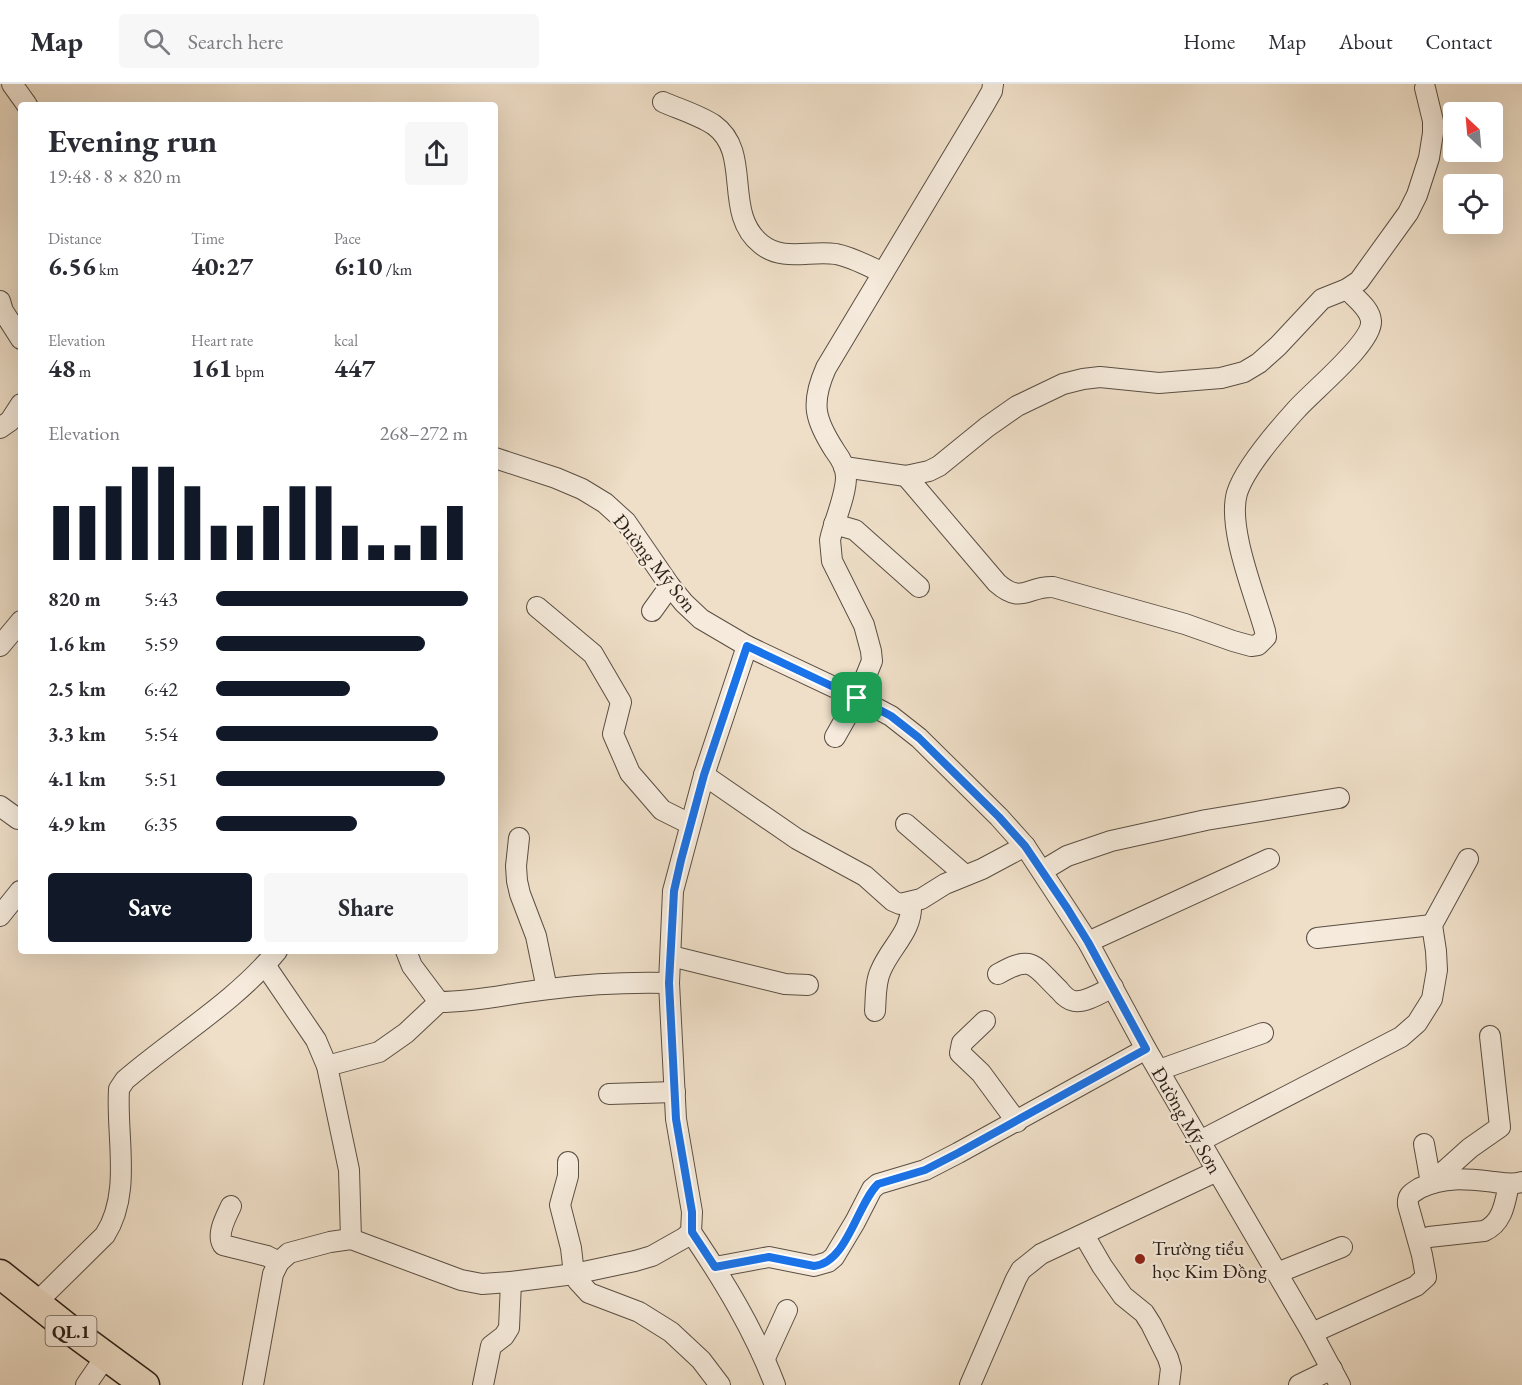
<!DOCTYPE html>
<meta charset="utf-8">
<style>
:root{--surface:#fff;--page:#f7f7f7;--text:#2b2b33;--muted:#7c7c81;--line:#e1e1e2;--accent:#111827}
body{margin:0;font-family:"EB Garamond",serif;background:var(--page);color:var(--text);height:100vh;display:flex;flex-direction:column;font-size:22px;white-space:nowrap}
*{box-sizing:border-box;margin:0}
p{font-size:20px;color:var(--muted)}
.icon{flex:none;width:33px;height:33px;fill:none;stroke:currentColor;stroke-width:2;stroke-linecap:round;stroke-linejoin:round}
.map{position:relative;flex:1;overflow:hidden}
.sheet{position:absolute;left:18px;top:18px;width:480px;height:852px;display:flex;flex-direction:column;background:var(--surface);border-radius:6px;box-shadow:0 6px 24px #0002}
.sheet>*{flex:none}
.needle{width:39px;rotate:334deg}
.controls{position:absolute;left:1443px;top:18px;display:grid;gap:12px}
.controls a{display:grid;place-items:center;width:60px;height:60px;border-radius:6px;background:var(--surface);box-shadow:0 6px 24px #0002;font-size:30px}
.pin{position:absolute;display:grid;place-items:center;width:51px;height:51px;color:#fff;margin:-26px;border-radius:12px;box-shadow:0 3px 9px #0006}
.round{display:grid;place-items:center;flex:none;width:63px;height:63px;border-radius:6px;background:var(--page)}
.summary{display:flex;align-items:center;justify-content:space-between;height:102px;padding:0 30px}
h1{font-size:33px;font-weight:700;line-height:45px}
.figures{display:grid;grid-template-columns:repeat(3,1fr);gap:9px;height:102px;padding:6px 30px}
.figures div{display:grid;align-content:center}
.figures b{font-size:26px;font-weight:700}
.figures small{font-size:16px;font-weight:400}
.figures p{font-size:16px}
.chart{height:168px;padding:12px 30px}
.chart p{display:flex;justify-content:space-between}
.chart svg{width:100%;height:108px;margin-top:6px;stroke:var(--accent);stroke-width:6}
.cta{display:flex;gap:12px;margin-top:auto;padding:12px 30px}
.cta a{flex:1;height:69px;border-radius:6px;background:var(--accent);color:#fff;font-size:24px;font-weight:700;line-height:69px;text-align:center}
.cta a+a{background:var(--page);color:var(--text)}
ul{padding:0 30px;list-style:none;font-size:20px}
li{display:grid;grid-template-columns:96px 72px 1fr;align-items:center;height:45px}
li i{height:15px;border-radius:8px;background:var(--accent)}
header{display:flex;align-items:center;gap:36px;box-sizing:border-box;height:84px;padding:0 30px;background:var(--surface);border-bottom:2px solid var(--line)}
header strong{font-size:28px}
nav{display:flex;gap:33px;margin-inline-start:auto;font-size:21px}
.search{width:420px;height:54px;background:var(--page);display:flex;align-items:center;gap:15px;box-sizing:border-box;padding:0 21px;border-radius:6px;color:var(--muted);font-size:22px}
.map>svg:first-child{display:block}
</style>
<header>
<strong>Map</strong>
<div class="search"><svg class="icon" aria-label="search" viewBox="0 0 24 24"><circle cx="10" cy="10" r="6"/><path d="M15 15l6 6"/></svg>Search here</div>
<nav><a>Home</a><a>Map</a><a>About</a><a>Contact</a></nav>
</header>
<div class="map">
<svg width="1522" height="1301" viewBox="0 0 1522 1301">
<rect width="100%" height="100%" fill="#efdfc8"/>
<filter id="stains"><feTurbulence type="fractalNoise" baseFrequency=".00333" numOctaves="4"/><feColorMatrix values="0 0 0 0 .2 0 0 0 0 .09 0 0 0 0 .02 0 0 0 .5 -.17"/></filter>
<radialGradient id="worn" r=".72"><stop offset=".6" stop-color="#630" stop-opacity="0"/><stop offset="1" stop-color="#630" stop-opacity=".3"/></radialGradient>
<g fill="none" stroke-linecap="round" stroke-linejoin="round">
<!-- minor casing -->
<g stroke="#5a4f43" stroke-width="22">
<g id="minor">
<path d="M12,0L27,21"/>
<path d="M663,18C679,25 699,31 714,41C753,69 722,129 761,160C783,178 810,166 836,170C852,173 868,182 883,189"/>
<path d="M0,217L3,227L21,255"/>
<path d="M0,344L10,337L21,320"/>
<path d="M495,374L556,394L582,405L605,419L626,438L670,502L684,519L701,535L747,562L857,614L891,632L919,654L999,733L1025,762L1088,858L1146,965L1312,1249L1340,1301"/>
<path d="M844,383L906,392L929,387L939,382L987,343L1017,322L1063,300L1083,295L1100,293L1159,299L1221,294L1244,288L1259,279L1278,262L1322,215L1347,205L1359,197L1408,129L1417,111L1429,74L1433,49V37L1425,4"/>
<path d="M906,392L997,499C1022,521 1027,502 1053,503L1185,540L1233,557L1251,562L1258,561L1266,553L1265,547C1255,511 1227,444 1237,409C1245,384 1277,347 1295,327C1310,309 1373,259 1371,237C1370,224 1355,214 1347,205"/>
<path d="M834,440L855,446L919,503"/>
<path d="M537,523L593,570L621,618L613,650L630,689L662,726L690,740"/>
<path d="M652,527L670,502"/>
<path d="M0,562L21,537"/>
<path d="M835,653L857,614L872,577L871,567L864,541L832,477L830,456C834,437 846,412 846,393C846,383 841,375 835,367C815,336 810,320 826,284L984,21L992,7L993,0"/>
<path d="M704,691L797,755L865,792L893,817L900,820L921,815L945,800L982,785L1025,762"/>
<path d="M0,722L18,735L21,732"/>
<path d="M906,740L965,791"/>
<path d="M519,754L516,782L517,797L520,810L536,852L547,905"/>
<path d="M1042,787L1067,772L1111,757L1206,736L1339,714"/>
<path d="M0,832L20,807"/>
<path d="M1317,854L1432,841"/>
<path d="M1088,858L1269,775"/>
<path d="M406,867L412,882L439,918"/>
<path d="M671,872L785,900L808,901"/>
<path d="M265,881L316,956L327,982L349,1086L351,1155"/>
<path d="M998,890C1033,870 1033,881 1059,906C1063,911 1068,916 1074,917C1086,919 1102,908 1113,903"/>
<path d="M875,927C876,914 875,898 881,886C891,862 913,847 911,819"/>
<path d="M985,937L962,959L960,969L981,989L1017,1038"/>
<path d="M327,982L379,968L406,949L439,918C479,918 510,909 549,905C588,900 629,898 669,899"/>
<path d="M1159,986L1263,949"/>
<path d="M609,1010L675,1008"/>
<path d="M1200,1057L1401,953L1417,939L1432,915L1437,886L1436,867L1432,841L1468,775"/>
<path d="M1424,1060L1431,1099L1470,1064L1500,1043L1490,952"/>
<path d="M568,1078V1092L560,1121L571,1164L574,1190L578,1197L589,1209L639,1228L671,1248L701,1276L720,1301"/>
<path d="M231,1122C226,1133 216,1150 223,1161L267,1172L279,1178"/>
<path d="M691,1148C724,1197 754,1246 775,1301"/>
<path d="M1084,1151L1102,1182L1123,1212L1144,1229L1151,1240L1168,1274L1171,1284L1169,1301"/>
<path d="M1429,1153L1484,1147C1503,1139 1505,1118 1509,1100"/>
<path d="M715,1183L769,1173L814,1182L828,1178L834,1173L855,1138L872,1105L878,1100L925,1086L958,1069L1146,965"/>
<path d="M1277,1189L1342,1163"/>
<path d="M36,1219L105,1151C132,1109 116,1053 119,1005L125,996C175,953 235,918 277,867"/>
<path d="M1312,1249L1416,1202L1426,1193L1422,1171L1408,1121C1407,1111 1412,1109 1420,1104C1445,1092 1467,1095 1494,1098C1503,1099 1513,1101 1522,1098"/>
<path d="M765,1274L787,1226"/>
<path d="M86,1301L106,1272"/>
<path d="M253,1301L273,1190L279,1178L289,1169L330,1158L351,1155L461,1196L482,1200L511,1198L574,1190L635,1177L652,1172L684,1154L691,1148L692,1128L676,1035L669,899L673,807L704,691L747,562"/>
<path d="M483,1301L491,1262L504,1252L509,1244L511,1198"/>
<path d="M970,1301L1016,1195L1021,1186L1041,1170L1217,1087"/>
<path d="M1299,1301L1332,1285"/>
</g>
</g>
<!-- highway casing -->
<g stroke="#291f17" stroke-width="31">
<path id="highway" d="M0,1190L73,1248L145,1301"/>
</g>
<!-- minor -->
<use href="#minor" stroke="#f5eadb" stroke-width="20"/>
<!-- highway -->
<use href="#highway" stroke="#efdfc8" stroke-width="28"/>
</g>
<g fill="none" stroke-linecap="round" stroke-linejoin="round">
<!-- route casing -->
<g stroke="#fff" stroke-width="12">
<path id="route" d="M747,562L857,614L891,632L919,654L999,733L1025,762L1067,824L1088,858L1146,965L958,1069L925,1086L878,1100C857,1120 847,1179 814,1182L769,1173L715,1183L692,1148V1128L676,1035L669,899L674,807L681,776L704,691Z"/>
</g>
<!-- route -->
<use href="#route" stroke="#1a73e8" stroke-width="8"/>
</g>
<!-- markers -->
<circle fill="#8f2418" stroke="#f5eadb" stroke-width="2" cx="1140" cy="1175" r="6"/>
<g text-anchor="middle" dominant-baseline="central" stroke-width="4.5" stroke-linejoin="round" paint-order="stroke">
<!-- shield labels -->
<rect fill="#f5eadb" stroke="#665c52" stroke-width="1.5" x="45.5" y="1232" width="51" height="30" rx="4.5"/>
<g font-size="18" font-weight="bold" fill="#291f17">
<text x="71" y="1247">QL.1</text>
</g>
<!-- street labels -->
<g font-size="20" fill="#291f17" stroke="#f5eadb">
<text transform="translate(655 479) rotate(51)">Đường Mỹ Sơn</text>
<text transform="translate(1187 1036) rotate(60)">Đường Mỹ Sơn</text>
</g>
<!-- poi labels -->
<g font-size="20" fill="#291f17" stroke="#f5eadb" text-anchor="start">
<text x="1152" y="1164">Trường tiểu<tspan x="1152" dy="23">học Kim Đồng</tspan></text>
</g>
</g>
<rect width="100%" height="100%" filter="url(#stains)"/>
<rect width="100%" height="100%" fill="url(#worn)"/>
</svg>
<div class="controls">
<a><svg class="needle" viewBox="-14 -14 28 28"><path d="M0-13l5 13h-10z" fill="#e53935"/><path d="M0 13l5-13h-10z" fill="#7c7c81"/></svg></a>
<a><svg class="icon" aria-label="locate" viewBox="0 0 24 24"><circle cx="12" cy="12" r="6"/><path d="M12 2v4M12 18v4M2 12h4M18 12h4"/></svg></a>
</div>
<div class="pin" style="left:857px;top:614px;background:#1e9e55"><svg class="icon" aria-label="arrive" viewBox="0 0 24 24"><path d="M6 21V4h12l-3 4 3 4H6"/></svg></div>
<section class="sheet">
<div class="summary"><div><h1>Evening run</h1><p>19:48 · 8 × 820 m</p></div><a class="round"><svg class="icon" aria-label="share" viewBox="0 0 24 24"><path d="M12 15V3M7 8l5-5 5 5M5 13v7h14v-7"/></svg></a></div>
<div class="figures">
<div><p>Distance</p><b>6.56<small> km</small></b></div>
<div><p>Time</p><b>40:27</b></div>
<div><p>Pace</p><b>6:10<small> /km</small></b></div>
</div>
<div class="figures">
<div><p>Elevation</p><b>48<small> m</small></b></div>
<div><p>Heart rate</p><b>161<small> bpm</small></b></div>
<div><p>kcal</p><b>447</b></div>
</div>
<div class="chart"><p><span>Elevation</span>268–272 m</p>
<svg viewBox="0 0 160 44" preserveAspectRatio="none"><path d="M5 44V22M15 44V22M25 44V14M35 44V6M45 44V6M55 44V14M65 44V30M75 44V30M85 44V22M95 44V14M105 44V14M115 44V30M125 44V38M135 44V38M145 44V30M155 44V22"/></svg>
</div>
<ul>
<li><b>820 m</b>5:43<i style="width:100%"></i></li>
<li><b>1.6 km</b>5:59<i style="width:83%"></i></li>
<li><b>2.5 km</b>6:42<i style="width:53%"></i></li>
<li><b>3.3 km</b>5:54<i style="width:88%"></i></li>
<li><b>4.1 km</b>5:51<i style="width:91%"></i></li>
<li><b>4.9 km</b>6:35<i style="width:56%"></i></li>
</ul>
<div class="cta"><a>Save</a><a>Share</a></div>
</section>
</div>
